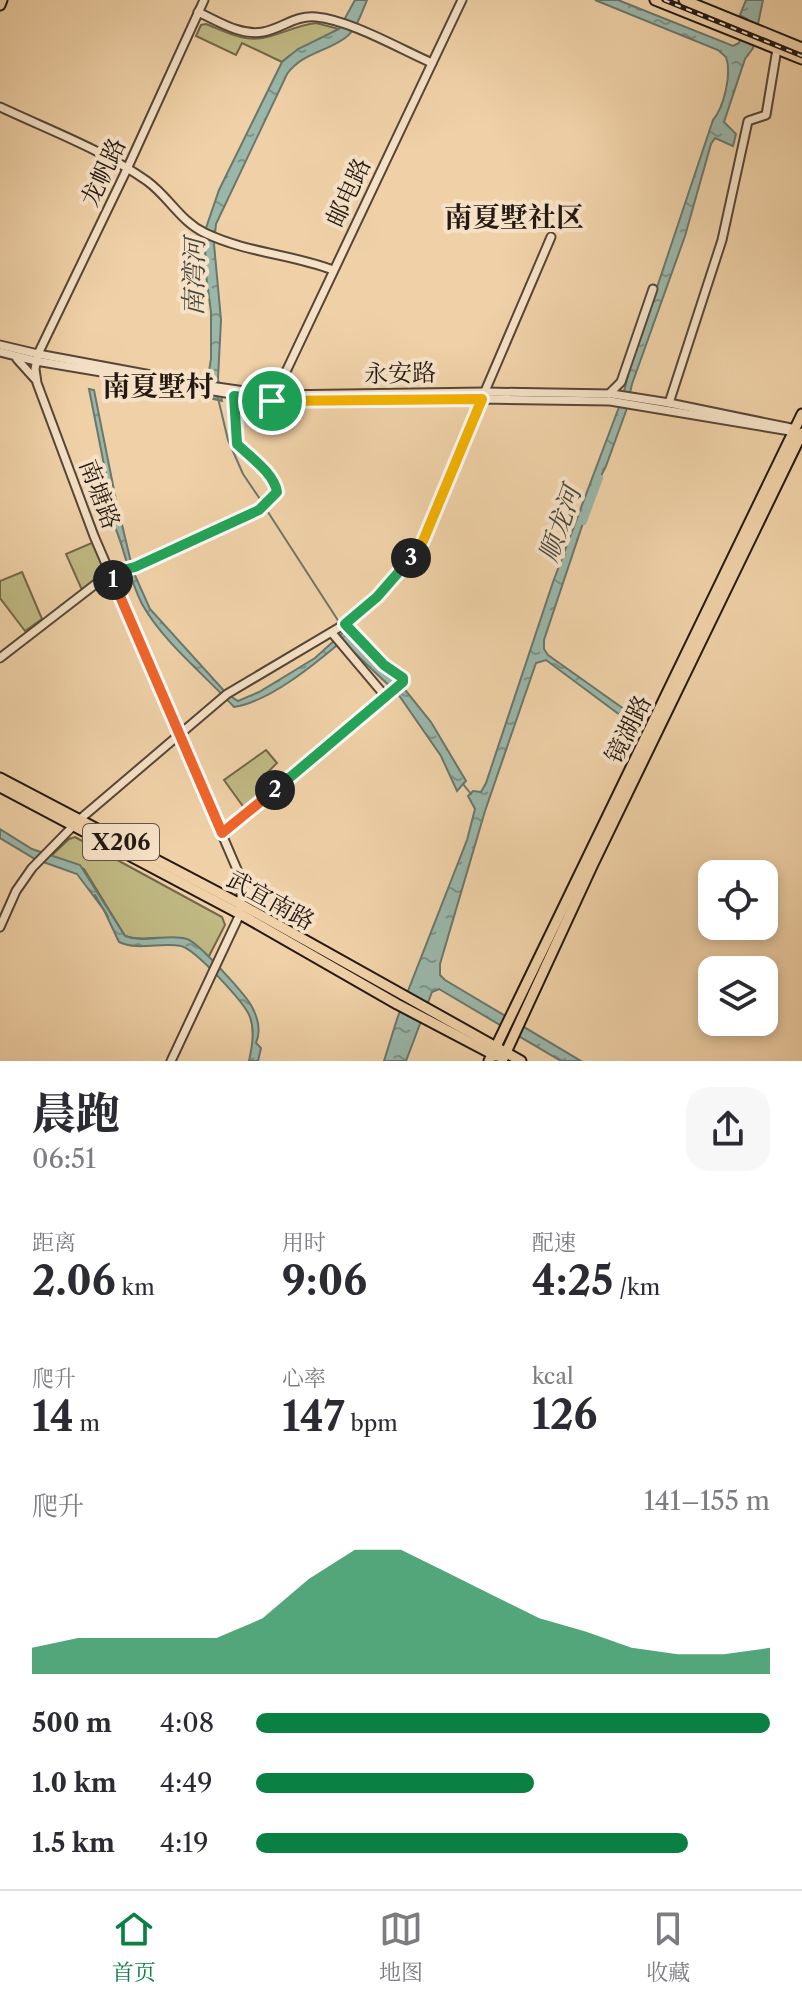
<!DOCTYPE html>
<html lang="zh">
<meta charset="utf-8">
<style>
:root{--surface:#fff;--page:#f7f7f7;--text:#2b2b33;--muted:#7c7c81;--line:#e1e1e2;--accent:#0b8043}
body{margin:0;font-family:"Libre Caslon Text","Noto Serif SC",serif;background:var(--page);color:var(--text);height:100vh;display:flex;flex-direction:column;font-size:30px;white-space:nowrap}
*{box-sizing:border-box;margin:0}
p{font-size:26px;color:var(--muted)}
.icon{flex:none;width:44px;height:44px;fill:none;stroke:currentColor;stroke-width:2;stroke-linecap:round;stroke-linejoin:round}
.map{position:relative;height:1061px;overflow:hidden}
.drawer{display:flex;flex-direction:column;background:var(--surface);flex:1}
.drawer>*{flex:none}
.fabs{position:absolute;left:698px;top:860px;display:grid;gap:16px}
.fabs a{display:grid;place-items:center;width:80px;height:80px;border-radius:16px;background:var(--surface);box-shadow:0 4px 12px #0003;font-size:40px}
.pin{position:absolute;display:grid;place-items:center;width:68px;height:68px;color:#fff;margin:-34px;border:4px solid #fff;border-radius:50%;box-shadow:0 2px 8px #0007}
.km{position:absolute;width:40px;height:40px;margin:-20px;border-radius:50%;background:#222;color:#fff;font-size:22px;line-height:40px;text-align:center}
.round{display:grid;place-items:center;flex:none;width:84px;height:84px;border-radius:24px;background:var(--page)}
.overview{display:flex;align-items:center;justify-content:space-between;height:136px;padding:0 32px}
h1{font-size:44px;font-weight:800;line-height:60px}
.metrics{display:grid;grid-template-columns:repeat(3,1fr);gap:12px;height:136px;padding:8px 32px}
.metrics div{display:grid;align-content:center}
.metrics b{font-size:40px;font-weight:800}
.metrics small{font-size:22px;font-weight:400}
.metrics p{font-size:22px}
.chart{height:224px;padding:16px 32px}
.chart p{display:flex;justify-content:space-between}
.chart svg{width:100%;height:144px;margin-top:8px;fill:var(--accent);opacity:.7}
ul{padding:0 32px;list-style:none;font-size:26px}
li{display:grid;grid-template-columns:128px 96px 1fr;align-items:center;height:60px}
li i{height:20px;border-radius:10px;background:var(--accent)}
.tabs{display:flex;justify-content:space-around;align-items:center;height:112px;border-top:2px solid var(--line);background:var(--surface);font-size:22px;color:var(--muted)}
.tabs a{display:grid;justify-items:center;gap:4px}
.tabs .active{color:var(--accent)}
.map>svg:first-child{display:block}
</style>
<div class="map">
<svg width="802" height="1061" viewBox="0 0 802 1061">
<defs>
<pattern id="water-ripples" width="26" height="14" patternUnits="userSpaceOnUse" patternTransform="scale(2)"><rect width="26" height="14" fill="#9ab7aa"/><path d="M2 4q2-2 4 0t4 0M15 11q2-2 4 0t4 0" fill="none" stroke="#7d9489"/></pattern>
</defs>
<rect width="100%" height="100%" fill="#f0d1a7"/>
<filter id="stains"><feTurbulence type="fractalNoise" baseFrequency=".0025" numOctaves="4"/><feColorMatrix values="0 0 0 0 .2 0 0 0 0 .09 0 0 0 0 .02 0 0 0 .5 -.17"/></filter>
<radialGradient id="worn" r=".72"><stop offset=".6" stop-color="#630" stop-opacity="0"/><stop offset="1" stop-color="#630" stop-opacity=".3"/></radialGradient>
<!-- green -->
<g fill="#c0b983" stroke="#72684a" stroke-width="2">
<path d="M316,23L339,29L289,56L282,62L242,43L236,55L196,36L201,25L206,24C226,32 245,43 267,37C284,33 298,25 316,23Z"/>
<path d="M94,542C107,573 109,569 82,590L66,554Z"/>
<path d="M22,572L42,619L25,631L0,598V581Z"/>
<path d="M266,750L277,763L267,773L276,783L245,809L224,780Z"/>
<path d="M75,837L222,917L225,925L208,958C199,946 178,939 163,938C149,937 138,941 125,936L84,869L51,856L69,839Z"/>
</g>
<!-- water -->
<g fill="url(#water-ripples)" stroke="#6a776d" stroke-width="2">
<path d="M355,0H367C362,12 356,31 345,38C326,52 302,53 287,74L216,224L214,244L221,320L218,379L222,401L213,399L208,377L211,359V312L205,267L206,228L219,190L282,62L298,49L339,29Z"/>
<path d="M595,0H618L733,46L739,43L747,19L740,15L746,0H763L753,48L745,59L724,122L736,134L733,146L715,138L711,144L685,236L632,384L626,411L606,466L594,490L544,640V649L548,655L624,709H631L647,698L636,718H624L546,660L536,663L485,811L440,964V975L445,980L581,1061H561L439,989L432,992L406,1061H384L397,1019L467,840L475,809L468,796L473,791L481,792L486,783L553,582L622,399L630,368L713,120C724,107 732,74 726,57L718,50Z"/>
<path d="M89,389L94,390L115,495L133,571L150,609L226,693L238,701L259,692L315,658L346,630L376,664L394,676L431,722L466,781L457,791L441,756L398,694L342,641C315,664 269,702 234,707C204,674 164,643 142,604C129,579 126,553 115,527L117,518L110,495Z"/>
<path d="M0,829L32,849L80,865L125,936C145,944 167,933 187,939C198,942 246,995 252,1007C258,1018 261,1031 256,1043L261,1048L258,1061H249C252,1047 255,1031 250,1017C245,1003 195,949 181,946C161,942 138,951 119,942L104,910L77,874L35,859L0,838Z"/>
</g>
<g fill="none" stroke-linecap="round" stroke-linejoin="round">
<!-- stream -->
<g stroke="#6a776d" stroke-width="2">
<path d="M218,398L228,440L243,474L262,502"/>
<path d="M266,509L339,622"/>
<path d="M463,784L471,794"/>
<path d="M95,895L108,917"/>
</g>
<!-- river -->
<path stroke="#9ab7aa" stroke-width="8" d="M583,521L599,478"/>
<!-- minor casing -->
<g stroke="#564637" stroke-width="11">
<g id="minor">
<path d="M198,12C218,21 240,36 263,32C283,28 295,15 316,17C350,20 400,49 432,63"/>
<path d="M0,107C49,130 103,150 147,181C169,197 180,221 205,233C247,253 291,254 333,270"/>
<path d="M0,345L38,354L210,386L274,395L485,392L612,394L669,403L796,429"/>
<path d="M0,352L36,361L272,401L482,399L610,401L796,432"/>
<path d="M17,359L35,379"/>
<path d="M609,394L621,382L653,289"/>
<path d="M273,399L462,0"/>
<path d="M669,403L722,240L748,121L766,115L777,49"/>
<path d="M345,624L384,665L403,678V682L386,697"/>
<path d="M0,658L110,573L135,567L259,510L277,492C274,473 250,457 237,444L234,396"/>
<path d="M222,833L386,697L332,633"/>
<path d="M0,927L16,891L32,868L79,820L227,694L345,624L377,597L417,550L551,237"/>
<path d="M171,1061L240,914L242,881L94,536L37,383L35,369L38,354L127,169L204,0"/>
</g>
</g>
<!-- major casing -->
<g stroke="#231812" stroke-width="13">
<g id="major">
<path d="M655,0L802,59"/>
<path d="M684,0L802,48"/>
<path d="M0,5L2,0"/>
<path d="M0,778L242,905L521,1061"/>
<path d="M0,787L240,914L397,1004L496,1056"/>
<path d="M489,1061L802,414"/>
<path d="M502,1061L593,864L802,433"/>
</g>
</g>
<!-- minor -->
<use href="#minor" stroke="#f5e1c6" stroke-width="7"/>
<!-- major -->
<use href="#major" stroke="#f0d1a7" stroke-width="9"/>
<!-- rail casing -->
<g stroke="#231812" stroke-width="5">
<path id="rail" d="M664,0L802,56"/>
</g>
<!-- rail -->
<use href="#rail" stroke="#f5e1c6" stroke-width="2" stroke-dasharray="6" stroke-linecap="butt"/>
</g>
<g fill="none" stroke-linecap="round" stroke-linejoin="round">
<!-- split-1 casing -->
<g stroke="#fff" stroke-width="16">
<path id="split-1" d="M113,580L110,573L135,567L259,510L277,492C274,473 250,457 237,444L234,396L272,401"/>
</g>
<!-- split-2 casing -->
<g stroke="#fff" stroke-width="16">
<path id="split-2" d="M113,580L222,833L275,790"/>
</g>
<!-- split-3 casing -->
<g stroke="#fff" stroke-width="16">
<path id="split-3" d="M275,790L403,682V678L384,665L345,624L377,597L411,558"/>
</g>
<!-- split-4 casing -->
<g stroke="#fff" stroke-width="16">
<path id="split-4" d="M272,401L482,399L423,541L411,558"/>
</g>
<!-- split-1 -->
<use href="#split-1" stroke="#22a559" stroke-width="10"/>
<!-- split-2 -->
<use href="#split-2" stroke="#f0652b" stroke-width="10"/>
<!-- split-3 -->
<use href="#split-3" stroke="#22a559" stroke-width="10"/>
<!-- split-4 -->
<use href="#split-4" stroke="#f5b400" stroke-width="10"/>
</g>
<g text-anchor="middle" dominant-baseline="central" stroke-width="8" stroke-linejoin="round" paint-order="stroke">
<!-- shield labels -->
<rect fill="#f5e1c6" stroke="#625448" stroke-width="2" x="83" y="824" width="76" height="36" rx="6"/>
<g font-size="22" font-weight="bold" fill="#231812">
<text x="121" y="842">X206</text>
</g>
<!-- street labels -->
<g font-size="24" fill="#231812" stroke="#f5e1c6">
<text transform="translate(103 172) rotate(-65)">龙帆路</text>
<text transform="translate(348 192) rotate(-65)">邮电路</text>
<text transform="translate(400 373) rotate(-1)">永安路</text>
<text transform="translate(100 494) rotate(69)">南塘路</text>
<text transform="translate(628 729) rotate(-64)">镜湖路</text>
<text transform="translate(271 900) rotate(29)">武宜南路</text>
</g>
<!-- water labels -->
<g font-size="26" font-style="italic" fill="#474840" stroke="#f5e1c6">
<text transform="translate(194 277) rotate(-89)">南湾河</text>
<text transform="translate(560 524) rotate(-71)">顺龙河</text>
</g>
<!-- quarter labels -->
<g font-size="28" font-weight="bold" fill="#231812" stroke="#f5e1c6">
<text x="514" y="217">南夏墅社区</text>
<text x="158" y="386">南夏墅村</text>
</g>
</g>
<rect width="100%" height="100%" filter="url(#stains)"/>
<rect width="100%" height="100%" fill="url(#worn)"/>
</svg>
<div class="fabs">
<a><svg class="icon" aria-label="locate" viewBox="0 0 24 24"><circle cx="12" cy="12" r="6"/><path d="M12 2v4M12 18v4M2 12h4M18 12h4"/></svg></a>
<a><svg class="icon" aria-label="layers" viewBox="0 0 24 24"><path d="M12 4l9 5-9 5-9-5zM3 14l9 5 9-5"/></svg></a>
</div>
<div class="pin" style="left:272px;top:401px;background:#1e9e55"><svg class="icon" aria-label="arrive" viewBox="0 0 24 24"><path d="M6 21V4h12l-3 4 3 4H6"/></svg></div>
<b class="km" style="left:113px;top:580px">1</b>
<b class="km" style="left:275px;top:790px">2</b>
<b class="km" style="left:411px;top:558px">3</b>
</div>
<section class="drawer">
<div class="overview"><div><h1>晨跑</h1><p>06:51</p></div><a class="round"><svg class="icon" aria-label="share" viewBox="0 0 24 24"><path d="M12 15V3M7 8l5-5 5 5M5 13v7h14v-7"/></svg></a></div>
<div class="metrics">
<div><p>距离</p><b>2.06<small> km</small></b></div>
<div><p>用时</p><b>9:06</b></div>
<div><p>配速</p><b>4:25<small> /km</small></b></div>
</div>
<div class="metrics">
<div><p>爬升</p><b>14<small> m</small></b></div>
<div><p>心率</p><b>147<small> bpm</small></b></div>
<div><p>kcal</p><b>126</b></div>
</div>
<div class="chart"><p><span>爬升</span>141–155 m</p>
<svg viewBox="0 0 160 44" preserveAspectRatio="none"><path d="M0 44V36L10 33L20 33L30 33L40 33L50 27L60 15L70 6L80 6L90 13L100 20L110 27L120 31L130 36L140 38L150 38L160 36V44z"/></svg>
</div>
<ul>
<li><b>500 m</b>4:08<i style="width:100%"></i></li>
<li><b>1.0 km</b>4:49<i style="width:54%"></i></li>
<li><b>1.5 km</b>4:19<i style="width:84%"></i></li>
</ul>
</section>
<nav class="tabs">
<a class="active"><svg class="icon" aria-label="home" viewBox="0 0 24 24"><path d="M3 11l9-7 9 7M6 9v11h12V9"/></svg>首页</a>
<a><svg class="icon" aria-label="map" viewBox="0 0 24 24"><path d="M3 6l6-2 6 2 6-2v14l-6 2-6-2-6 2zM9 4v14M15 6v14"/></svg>地图</a>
<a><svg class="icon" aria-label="saved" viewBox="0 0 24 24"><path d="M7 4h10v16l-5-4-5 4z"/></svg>收藏</a>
</nav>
